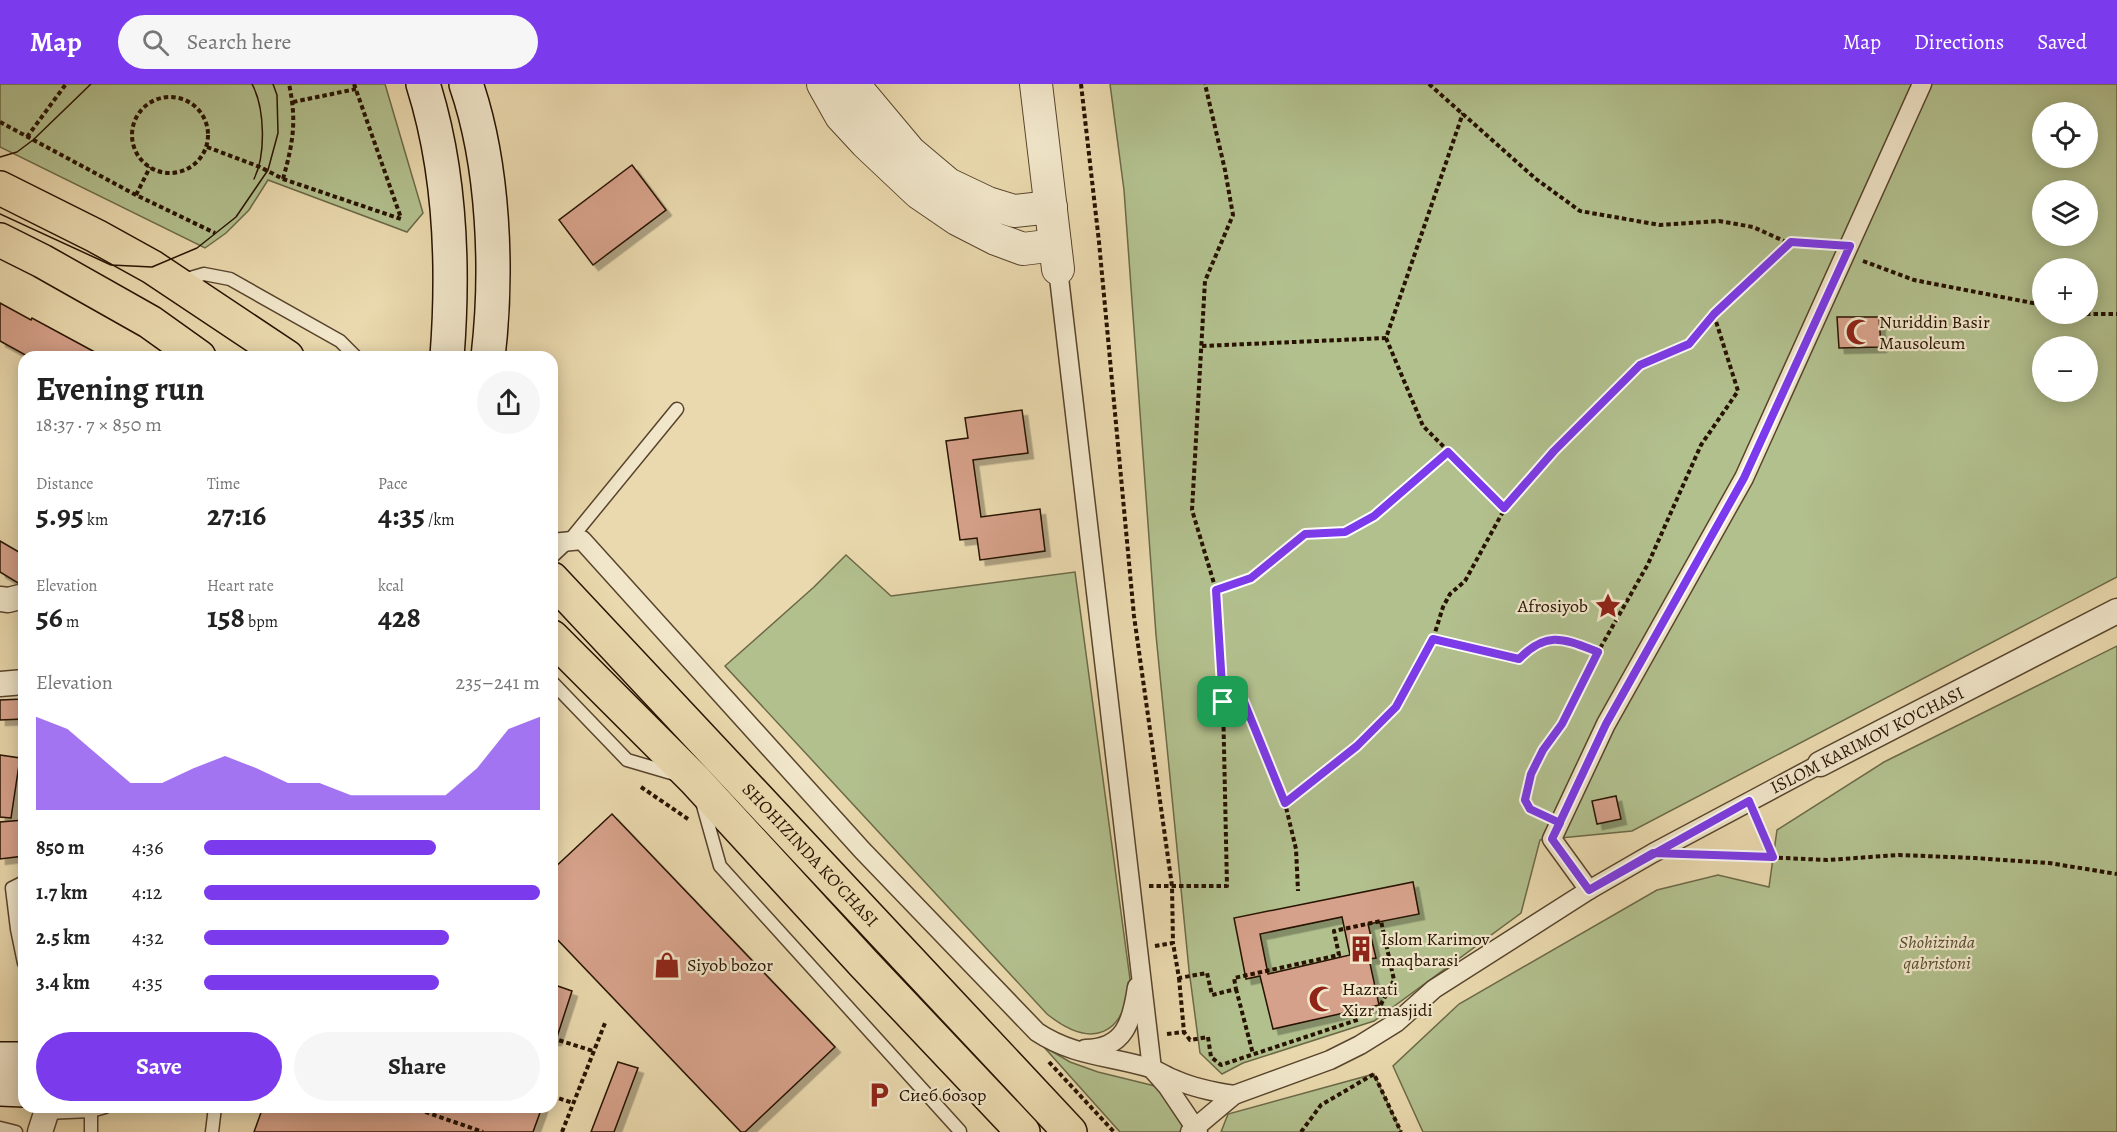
<!DOCTYPE html>
<meta charset="utf-8">
<style>
:root{--surface:#fff;--page:#f6f6f6;--text:#222;--muted:#767676;--accent:#7c3aed}
body{margin:0;font-family:Alegreya,serif;background:var(--page);color:var(--text);height:100vh;display:flex;flex-direction:column;font-size:22px;white-space:nowrap}
*{box-sizing:border-box;margin:0}
p{font-size:20px;color:var(--muted)}
.icon{flex:none;width:33px;height:33px;fill:none;stroke:currentColor;stroke-width:2;stroke-linecap:round;stroke-linejoin:round}
.map{position:relative;flex:1;overflow:hidden}
.sheet{position:absolute;left:18px;top:267px;width:540px;height:762px;display:flex;flex-direction:column;background:var(--surface);border-radius:18px;box-shadow:0 3px 15px #0003}
.sheet>*{flex:none}
.controls{position:absolute;left:2032px;top:18px;display:grid;gap:12px}
.controls a{display:grid;place-items:center;width:66px;height:66px;border-radius:50%;background:var(--surface);box-shadow:0 3px 15px #0003;font-size:30px}
.pin{position:absolute;display:grid;place-items:center;width:51px;height:51px;color:#fff;margin:-26px;border-radius:12px;box-shadow:0 3px 9px #0006}
.round{display:grid;place-items:center;flex:none;width:63px;height:63px;border-radius:32px;background:var(--page)}
.overview{display:flex;align-items:center;justify-content:space-between;height:102px;padding:0 18px}
h1{font-size:33px;font-weight:700;line-height:45px}
.stats{display:grid;grid-template-columns:repeat(3,1fr);gap:9px;height:102px;padding:6px 18px}
.stats div{display:grid;align-content:center}
.stats b{font-size:30px;font-weight:700}
.stats small{font-size:16px;font-weight:400}
.stats p{font-size:16px}
.chart{height:168px;padding:12px 18px}
.chart p{display:flex;justify-content:space-between}
.chart svg{width:100%;height:108px;margin-top:6px;fill:var(--accent);opacity:.7}
.primary-button{display:flex;gap:12px;margin-top:auto;padding:12px 18px}
.primary-button a{flex:1;height:69px;border-radius:36px;background:var(--accent);color:#fff;font-size:24px;font-weight:700;line-height:69px;text-align:center}
.primary-button a+a{background:var(--page);color:var(--text)}
ul{padding:0 18px;list-style:none;font-size:20px}
li{display:grid;grid-template-columns:96px 72px 1fr;align-items:center;height:45px}
li i{height:15px;border-radius:8px;background:var(--accent)}
header{display:flex;align-items:center;gap:36px;box-sizing:border-box;height:84px;padding:0 30px;background:var(--accent);color:#fff}
header strong{font-size:28px}
nav{display:flex;gap:33px;margin-inline-start:auto;font-size:21px}
.search{width:420px;height:54px;background:var(--page);display:flex;align-items:center;gap:15px;box-sizing:border-box;padding:0 21px;border-radius:33px;color:var(--muted);font-size:22px}
.map>svg:first-child{display:block}
</style>
<header>
<strong>Map</strong>
<div class="search"><svg class="icon" aria-label="search" viewBox="0 0 24 24"><circle cx="10" cy="10" r="6"/><path d="M15 15l6 6"/></svg>Search here</div>
<nav><a>Map</a><a>Directions</a><a>Saved</a></nav>
</header>
<div class="map">
<svg width="2117" height="1048" viewBox="0 0 2117 1048">
<defs>
<filter id="shadow"><feDropShadow dx="5.5" dy="5.5" stdDeviation="0" flood-color="#0004"/></filter>
</defs>
<rect width="100%" height="100%" fill="#ead9ae"/>
<filter id="stains"><feTurbulence type="fractalNoise" baseFrequency=".00333" numOctaves="4"/><feColorMatrix values="0 0 0 0 .2 0 0 0 0 .09 0 0 0 0 .02 0 0 0 .5 -.17"/></filter>
<radialGradient id="worn" r=".72"><stop offset=".6" stop-color="#630" stop-opacity="0"/><stop offset="1" stop-color="#630" stop-opacity=".3"/></radialGradient>
<!-- green -->
<g fill="#b2c08e" stroke="#6c6947" stroke-width="1.5" fill-rule="evenodd">
<path d="M0,0H385L423,129L407,148L268,96L249,126L226,149L205,164L0,63Z"/>
<path d="M1110,0H2117V493L1632,747L1540,756L1521,829L1374,937L1243,979L1222,990L1200,969L1189,886L1156,551L1124,106ZM2043,28H2088V74H2043ZM2043,106H2088V152H2043ZM2043,184H2088V230H2043ZM2043,262H2088V308H2043Z"/>
<path d="M846,471L891,512L1075,488L1130,895C1125,952 1092,966 1047,930L725,582L814,503Z"/>
<path d="M2117,562V1048H1423L1393,982L1459,920L1657,806L1718,791L1769,803L1777,746L1884,678Z"/>
<path d="M1043,962L1070,978L1098,988L1159,1003L1187,1043L1182,1048H1120Z"/>
<path d="M1374,990L1401,1048H1221L1228,1030Z"/>
</g>
<!-- building -->
<g fill="#d6a18a" stroke="#271200" stroke-width="1.5" fill-rule="evenodd" filter="url(#shadow)">
<path d="M632,81L666,126L593,181L559,136Z"/>
<path d="M0,219L31,236L32,234L104,273H29L0,257Z"/>
<path d="M1837,233H1879L1881,263L1839,264Z"/>
<path d="M1022,326L1028,369L973,376L981,433L1040,425L1045,467L980,476L977,454L960,456L946,357L968,354L965,334Z"/>
<path d="M0,457L24,471V498L18,499L0,488Z"/>
<path d="M23,615L24,635L0,636V616Z"/>
<path d="M0,671L20,674L11,734L0,733Z"/>
<path d="M1616,712L1621,735L1597,740L1592,717Z"/>
<path d="M612,730L835,963L745,1048H741L552,850V786Z"/>
<path d="M24,736V772L0,775V738Z"/>
<path d="M1413,798L1419,830L1368,840L1376,874L1369,875L1379,921L1273,945L1260,892L1246,895L1234,834ZM1342,833L1350,871L1268,890L1260,850Z"/>
<path d="M552,900L572,907L556,956H552Z"/>
<path d="M618,978L638,984L614,1048H591Z"/>
<path d="M263,1023H542L533,1048H254Z"/>
</g>
<g fill="none" stroke-linecap="round" stroke-linejoin="round">
<!-- service casing -->
<g stroke="#58442c" stroke-width="15">
<g id="service">
<path d="M180,197L204,190L230,195L340,257L356,273"/>
<path d="M552,473L569,457L677,325"/>
<path d="M552,598L627,676L678,691"/>
<path d="M702,718L720,782L960,1047"/>
<path d="M24,798L12,804L17,845L24,879"/>
<path d="M46,1029L91,1027L105,1023"/>
<path d="M0,1044L16,1048"/>
<path d="M91,1048V1027"/>
<path d="M212,1048L215,1023"/>
</g>
</g>
<!-- pedestrian casing -->
<g stroke="#58442c" stroke-width="21">
<g id="pedestrian">
<path d="M1058,185L1152,985L1167,1002L1198,1048"/>
<path d="M552,459L582,456L862,766L1037,948C1073,972 1110,972 1150,984C1159,987 1167,993 1176,996C1194,1004 1214,1008 1234,1011"/>
<path d="M1589,806L1552,755L1606,640L1744,394L1922,0"/>
<path d="M1085,965C1125,965 1132,937 1137,903"/>
<path d="M1190,1048L1234,1011L1330,976L1360,961L1397,938L1434,905L1589,806L1653,769L1820,680"/>
</g>
</g>
<!-- minor casing -->
<g stroke="#58442c" stroke-width="27">
<g id="minor">
<path d="M0,515L8,516L24,512"/>
<path d="M0,600L24,598"/>
<path d="M1820,680L2117,527"/>
<path d="M40,1048L48,1023"/>
</g>
</g>
<!-- tertiary casing -->
<g stroke="#58442c" stroke-width="34">
<g id="tertiary">
<path d="M823,0L841,32L866,59L919,109L957,135L996,155L1023,165L1055,161"/>
<path d="M853,0L910,68L948,100L988,119L1014,127L1051,123"/>
<path d="M1036,0L1058,185"/>
</g>
</g>
<!-- secondary casing -->
<g stroke="#271200" stroke-width="36">
<g id="secondary">
<path d="M423,0C451,88 454,182 447,273"/>
<path d="M466,0C494,81 498,188 488,273"/>
<path d="M0,975H24"/>
<path d="M0,1005L24,1006"/>
</g>
</g>
<!-- primary casing -->
<g stroke="#271200" stroke-width="36">
<g id="primary">
<path d="M0,104L96,152L152,183L287,273"/>
<path d="M0,156L42,177L150,238L199,273"/>
<path id="s1" d="M552,495L1070,1048"/>
<path d="M552,553L695,696L865,881L1023,1048"/>
</g>
</g>
<!-- path -->
<g stroke="#271200" stroke-width="4" stroke-dasharray="4.5 3" stroke-linecap="butt">
<path d="M354,0L401,134"/>
<path d="M1081,0L1099,158L1134,532L1172,802L1173,859"/>
<path d="M1429,0L1536,95L1580,127L1660,141L1719,137L1753,143L1784,157L1829,160"/>
<circle cx="170" cy="51" r="38"/>
<path d="M293,18L356,5"/>
<path d="M0,38L136,111L215,149"/>
<path d="M27,53L66,0"/>
<path d="M207,63L260,83L283,95L401,135"/>
<path d="M283,95C293,59 297,37 289,0"/>
<path d="M136,111L150,83"/>
<path d="M1863,177L1914,196L2043,221"/>
<path d="M2086,230H2117"/>
<path d="M1386,254L1423,342L1505,424L1554,367L1640,281L1689,260L1714,230L1791,158"/>
<path d="M1202,262L1386,254L1463,29"/>
<path d="M1216,506L1251,494L1305,450L1345,448L1374,432L1448,368"/>
<path d="M1433,555L1519,575C1547,546 1564,555 1598,568L1648,480L1701,361L1738,307L1714,231"/>
<path d="M1223,618H1244L1285,719L1296,765L1298,807"/>
<path d="M641,703L688,735"/>
<path d="M1285,719L1357,662L1396,623L1433,555L1443,523L1450,510L1465,497L1505,424"/>
<path d="M1543,731L1530,725L1525,716L1531,690L1543,666L1562,640L1598,568"/>
<path d="M1757,735L1773,773"/>
<path d="M1696,770L1827,776L1899,771L1975,774L2049,779L2117,790"/>
<path d="M1149,802H1227L1223,618L1216,506L1192,426L1205,197L1233,131L1225,86L1205,0"/>
<path d="M1155,862L1173,859L1179,894L1207,889L1212,911L1236,905L1234,894L1339,871L1334,847L1381,837L1394,896L1379,924"/>
<path d="M1179,894L1184,948L1190,956L1208,953L1211,973L1221,981L1360,935"/>
<path d="M1236,905L1253,970"/>
<path d="M1167,950L1184,948"/>
<path d="M552,954L593,967"/>
<path d="M1049,978L1114,1048"/>
<path d="M552,1012L573,1019"/>
<path d="M411,1023L483,1048"/>
<path d="M562,1048L605,939"/>
<path d="M1301,1048L1321,1021L1374,990L1401,1048"/>
</g>
<!-- service -->
<use href="#service" stroke="#f1e6ca" stroke-width="12"/>
<!-- pedestrian -->
<use href="#pedestrian" stroke="#f1e6ca" stroke-width="18"/>
<!-- minor -->
<use href="#minor" stroke="#f1e6ca" stroke-width="24"/>
<!-- tertiary -->
<use href="#tertiary" stroke="#f1e6ca" stroke-width="32"/>
<!-- secondary -->
<use href="#secondary" stroke="#f1e6ca" stroke-width="33"/>
<!-- primary -->
<use href="#primary" stroke="#ead9ae" stroke-width="33"/>
<!-- tram -->
<g stroke="#271200" stroke-width="1.5">
<path d="M252,0C265,24 266,71 254,95"/>
<path d="M0,73L17,68L33,56L91,0"/>
<path d="M0,130L111,181L152,183L197,164L236,133L268,86L278,49L277,11L273,0"/>
</g>
</g>
<g fill="none" stroke-linecap="round" stroke-linejoin="round">
<!-- route casing -->
<g stroke="#fff" stroke-width="12">
<path id="route" d="M1223,618H1244L1285,719L1357,662L1396,623L1433,555L1519,575C1547,546 1564,555 1598,568L1562,640L1543,666L1531,690L1525,716L1530,725L1560,739L1552,755L1589,806L1749,717L1773,773L1653,769L1589,806L1552,755L1606,640L1744,394L1850,162L1791,158L1714,230L1689,260L1640,281L1554,367L1504,424L1448,368L1374,432L1345,448L1305,450L1251,494L1216,506L1223,618"/>
</g>
<!-- route -->
<use href="#route" stroke="#7c3aed" stroke-width="8"/>
</g>
<!-- icons -->
<defs>
<g id="mosque-bare" transform="scale(2.07)"><path d="M3.5-4.9A6 6 0 1 0 3.5 4.9A5 5 0 1 1 3.5-4.9Z" fill="#8f2418" stroke="#f1e6ca" stroke-width="2.5" paint-order="stroke"/></g>
<g id="sight-bare" transform="scale(2.07)"><path d="M0-6L1.8-2.2L6-1.7L2.9 1.2L3.7 5.4L0 3.3L-3.7 5.4L-2.9 1.2L-6-1.7L-1.8-2.2Z" fill="#8f2418" stroke="#f1e6ca" stroke-width="2.5" paint-order="stroke"/></g>
<g id="building-bare" transform="scale(2.07)"><path d="M-4-6H4V6H1V3H-1V6H-4ZM-2.5-4.3h1.7v1.8h-1.7ZM.8-4.3h1.7v1.8H.8ZM-2.5-1h1.7V.8h-1.7ZM.8-1h1.7V.8H.8Z" fill="#8f2418" stroke="#f1e6ca" stroke-width="2.5" paint-order="stroke"/></g>
<g id="shop-bare" transform="scale(2.07)"><path d="M-5-2.5h2.3a2.7 3.5 0 0 1 5.4 0H5L5.5 6h-11ZM-1.5-2.5h3a1.5 2.3 0 0 0-3 0Z" fill="#8f2418" stroke="#f1e6ca" stroke-width="2.5" paint-order="stroke"/></g>
<g id="parking-bare" transform="scale(2.07)"><path d="M-3.5-5.5H1a3.5 3.5 0 0 1 0 7H-1V5.5H-3.5ZM-1-3.4V-.6H.8a1.4 1.4 0 0 0 0-2.8Z" fill="#8f2418" stroke="#f1e6ca" stroke-width="2.5" paint-order="stroke"/></g>
</defs>
<g fill-rule="evenodd">
<use href="#mosque-bare" x="1859" y="248"/>
<use href="#sight-bare" x="1608" y="522"/>
<use href="#building-bare" x="1361" y="865"/>
<use href="#shop-bare" x="667" y="881"/>
<use href="#mosque-bare" x="1322" y="915"/>
<use href="#parking-bare" x="879" y="1011"/>
</g>
<g text-anchor="middle" dominant-baseline="central" stroke-width="4.5" stroke-linejoin="round" paint-order="stroke">
<!-- poi labels -->
<g font-size="18" fill="#271200" stroke="#f1e6ca" text-anchor="start">
<text x="1879" y="238">Nuriddin Basir<tspan x="1879" dy="21">Mausoleum</tspan></text>
<text x="1588" y="522" text-anchor="end">Afrosiyob</text>
<text x="1381" y="855">Islom Karimov<tspan x="1381" dy="21">maqbarasi</tspan></text>
<text x="687" y="881">Siyob bozor</text>
<text x="1342" y="905">Hazrati<tspan x="1342" dy="21">Xizr masjidi</tspan></text>
<text x="899" y="1011">Сиеб бозор</text>
</g>
<!-- street labels -->
<g font-size="18" fill="#271200" stroke="#f1e6ca">
<text transform="translate(1867 656) rotate(-27)">ISLOM KARIMOV KO'CHASI</text>
<text stroke="none"><textPath href="#s1" startOffset="378">SHOHIZINDA KO'CHASI</textPath></text>
</g>
<!-- park labels -->
<g font-size="18" font-style="italic" fill="#584f32" stroke="#f1e6ca">
<text x="1937" y="858">Shohizinda<tspan x="1937" dy="21">qabristoni</tspan></text>
</g>
</g>
<rect width="100%" height="100%" filter="url(#stains)"/>
<rect width="100%" height="100%" fill="url(#worn)"/>
</svg>
<div class="controls">
<a><svg class="icon" aria-label="locate" viewBox="0 0 24 24"><circle cx="12" cy="12" r="6"/><path d="M12 2v4M12 18v4M2 12h4M18 12h4"/></svg></a>
<a><svg class="icon" aria-label="layers" viewBox="0 0 24 24"><path d="M12 4l9 5-9 5-9-5zM3 14l9 5 9-5"/></svg></a>
<a>+</a>
<a>−</a>
</div>
<div class="pin" style="left:1223px;top:618px;background:#1e9e55"><svg class="icon" aria-label="arrive" viewBox="0 0 24 24"><path d="M6 21V4h12l-3 4 3 4H6"/></svg></div>
<section class="sheet">
<div class="overview"><div><h1>Evening run</h1><p>18:37 · 7 × 850 m</p></div><a class="round"><svg class="icon" aria-label="share" viewBox="0 0 24 24"><path d="M12 15V3M7 8l5-5 5 5M5 13v7h14v-7"/></svg></a></div>
<div class="stats">
<div><p>Distance</p><b>5.95<small> km</small></b></div>
<div><p>Time</p><b>27:16</b></div>
<div><p>Pace</p><b>4:35<small> /km</small></b></div>
</div>
<div class="stats">
<div><p>Elevation</p><b>56<small> m</small></b></div>
<div><p>Heart rate</p><b>158<small> bpm</small></b></div>
<div><p>kcal</p><b>428</b></div>
</div>
<div class="chart"><p><span>Elevation</span>235–241 m</p>
<svg viewBox="0 0 160 44" preserveAspectRatio="none"><path d="M0 44V6L10 11L20 22L30 33L40 33L50 27L60 22L70 27L80 33L90 33L100 38L110 38L120 38L130 38L140 27L150 11L160 6V44z"/></svg>
</div>
<ul>
<li><b>850 m</b>4:36<i style="width:69%"></i></li>
<li><b>1.7 km</b>4:12<i style="width:100%"></i></li>
<li><b>2.5 km</b>4:32<i style="width:73%"></i></li>
<li><b>3.4 km</b>4:35<i style="width:70%"></i></li>
</ul>
<div class="primary-button"><a>Save</a><a>Share</a></div>
</section>
</div>
